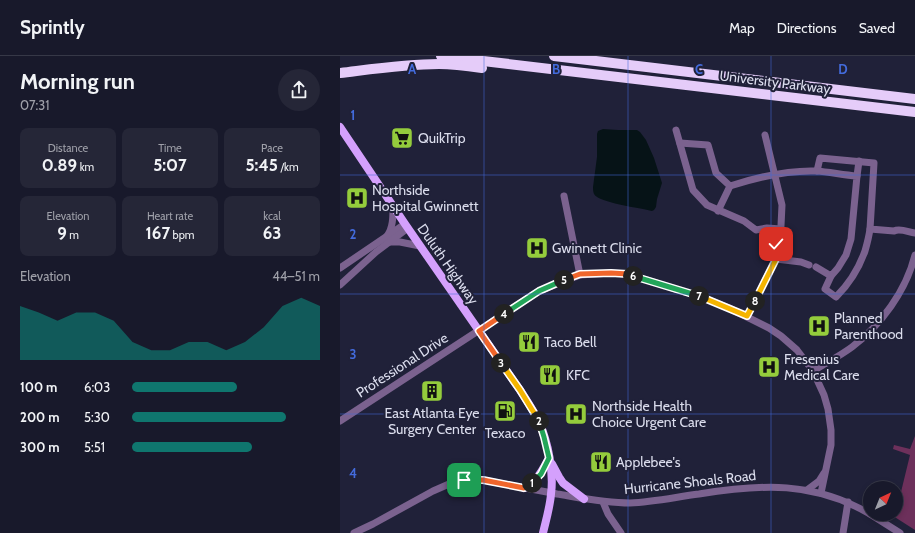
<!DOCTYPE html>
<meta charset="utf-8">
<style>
:root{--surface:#18192b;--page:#252637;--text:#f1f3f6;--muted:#9fa0a9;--line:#363847;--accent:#0f766e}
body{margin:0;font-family:Cabin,sans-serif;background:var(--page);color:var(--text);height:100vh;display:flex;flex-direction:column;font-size:15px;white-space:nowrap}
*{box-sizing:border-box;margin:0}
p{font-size:13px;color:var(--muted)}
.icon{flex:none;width:22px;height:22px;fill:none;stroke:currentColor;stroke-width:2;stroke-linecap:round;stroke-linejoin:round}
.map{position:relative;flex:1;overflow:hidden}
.side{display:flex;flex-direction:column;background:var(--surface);width:340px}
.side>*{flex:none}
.needle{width:26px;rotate:43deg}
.tools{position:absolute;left:523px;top:425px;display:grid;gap:8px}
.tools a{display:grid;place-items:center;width:40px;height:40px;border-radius:50%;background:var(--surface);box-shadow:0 2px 6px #0003,0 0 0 1px var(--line);font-size:20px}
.pin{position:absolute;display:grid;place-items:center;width:34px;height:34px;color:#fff;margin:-17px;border-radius:8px;box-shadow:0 2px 6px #0006}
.km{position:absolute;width:20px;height:20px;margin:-10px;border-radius:50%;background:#222;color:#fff;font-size:11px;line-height:20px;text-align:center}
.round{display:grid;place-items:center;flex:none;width:42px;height:42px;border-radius:21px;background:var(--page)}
.summary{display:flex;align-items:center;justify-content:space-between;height:68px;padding:0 20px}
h1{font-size:22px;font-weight:700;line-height:30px}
.figures{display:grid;grid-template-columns:repeat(3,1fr);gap:6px;height:68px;padding:4px 20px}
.figures div{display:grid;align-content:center;border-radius:8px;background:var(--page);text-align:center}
.figures b{font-size:17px;font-weight:700}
.figures small{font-size:11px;font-weight:400}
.figures p{font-size:11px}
.chart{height:112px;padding:8px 20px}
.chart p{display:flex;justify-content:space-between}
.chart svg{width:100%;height:72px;margin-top:4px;fill:var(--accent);opacity:.7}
ul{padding:0 20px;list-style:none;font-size:13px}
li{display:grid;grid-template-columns:64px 48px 1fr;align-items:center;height:30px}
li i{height:10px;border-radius:5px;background:var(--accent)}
header{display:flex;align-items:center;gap:24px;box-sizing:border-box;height:56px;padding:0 20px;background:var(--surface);border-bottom:1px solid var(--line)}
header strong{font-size:19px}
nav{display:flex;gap:22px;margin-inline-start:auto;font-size:14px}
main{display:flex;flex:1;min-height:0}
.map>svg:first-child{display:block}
</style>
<header>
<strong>Sprintly</strong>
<nav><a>Map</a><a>Directions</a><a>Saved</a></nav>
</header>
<main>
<section class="side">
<div class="summary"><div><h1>Morning run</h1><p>07:31</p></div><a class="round"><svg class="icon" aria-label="share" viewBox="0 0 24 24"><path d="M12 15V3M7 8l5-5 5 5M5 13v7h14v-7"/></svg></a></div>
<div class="figures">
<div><p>Distance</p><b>0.89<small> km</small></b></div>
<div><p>Time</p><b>5:07</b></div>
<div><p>Pace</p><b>5:45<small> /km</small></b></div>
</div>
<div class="figures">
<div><p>Elevation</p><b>9<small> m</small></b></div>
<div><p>Heart rate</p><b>167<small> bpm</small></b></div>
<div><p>kcal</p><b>63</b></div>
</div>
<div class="chart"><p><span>Elevation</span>44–51 m</p>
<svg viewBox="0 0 160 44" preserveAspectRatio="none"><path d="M0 44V11L10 15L20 20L30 15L40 15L50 20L60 33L70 38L80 38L90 33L100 33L110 38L120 33L130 24L140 11L150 6L160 11V44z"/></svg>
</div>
<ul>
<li><b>100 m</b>6:03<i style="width:56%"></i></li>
<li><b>200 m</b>5:30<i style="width:82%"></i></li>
<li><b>300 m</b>5:51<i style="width:64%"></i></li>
</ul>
</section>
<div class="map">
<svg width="575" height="477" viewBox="0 0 575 477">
<rect width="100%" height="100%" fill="#202139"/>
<!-- forest -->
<path fill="#6d305b" d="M575,380V474L550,458H556V450L561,436L570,399L553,393L554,389L570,393Z"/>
<!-- water -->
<path fill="#061317" d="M263,73L278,74H297L300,76L306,84L314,102L322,127L317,143L316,151L314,154L312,155C301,152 259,147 254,138C253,136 253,133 253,131L257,101V78L258,75Z"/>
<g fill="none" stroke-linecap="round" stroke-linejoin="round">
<!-- minor -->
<g stroke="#7b628f" stroke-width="7">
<path d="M336,74L353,134L367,149L404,165L416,174L427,172L441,173"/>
<path d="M340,87L368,89L376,117L390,130L378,155"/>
<path d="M477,115L480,102L534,107L530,173L554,175C560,172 568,176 575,177"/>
<path d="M517,120L519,105"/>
<path d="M390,130C418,121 447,114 476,115C490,116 503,119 517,120L511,183L506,199L498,212L491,220L476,211"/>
<path d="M224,140L240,219"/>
<path d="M47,180C53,172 53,161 53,151"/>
<path d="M49,186H60L80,190"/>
<path d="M436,203L461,206L469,209"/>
<path d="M0,212L65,168"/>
<path d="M491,220L485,233L496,241C509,228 519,212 525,195C527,188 529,180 530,173"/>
<path d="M0,229L36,196L68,172"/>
<path d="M407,260L436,203L440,190L442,149L425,79"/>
<path d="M473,315C486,307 500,300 512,291C541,269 566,235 575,199"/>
<path d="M0,365L199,235L240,219L271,217L288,218L364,242L389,252L429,272L441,280L457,294L473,315L484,339L488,353L491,374V389L481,437"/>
<path d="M467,434L479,425L484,417"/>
<path d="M263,446L268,458L281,477"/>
<path d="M530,458L560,477"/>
<path d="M14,477L33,468L93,435L109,428L124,424H143C168,429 193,433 217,438C241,442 265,447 290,447C313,446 336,441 359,438C421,428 474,425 530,458"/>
<path d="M503,477L508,446"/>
</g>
<!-- major -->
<g stroke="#d4a0fc" stroke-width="8">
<path d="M0,71L65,168L180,334C187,345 194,355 199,366C208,386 214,416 211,438C210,451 206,464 203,477"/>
<path d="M212,408L219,421L223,427L244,443"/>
<path d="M184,432C199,422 201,417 209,402"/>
</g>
<!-- highway -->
<g stroke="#e5ccf9" stroke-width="10">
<path d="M101,0L575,56"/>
<path d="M214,0L575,43"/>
<path d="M0,17C33,13 66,8 99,8C113,8 128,10 142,12"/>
</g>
</g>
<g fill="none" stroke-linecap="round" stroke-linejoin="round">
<!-- split-1 casing -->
<g stroke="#fff" stroke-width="8">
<path id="split-1" d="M124,424H143L184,432L192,427"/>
</g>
<!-- split-2 casing -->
<g stroke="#fff" stroke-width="8">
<path id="split-2" d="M192,427L201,418L209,402L204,381L199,365"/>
</g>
<!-- split-3 casing -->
<g stroke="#fff" stroke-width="8">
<path id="split-3" d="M161,307L180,334L199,365"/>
</g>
<!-- split-4 casing -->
<g stroke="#fff" stroke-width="8">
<path id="split-4" d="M161,307L139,275L164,258"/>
</g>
<!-- split-5 casing -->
<g stroke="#fff" stroke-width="8">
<path id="split-5" d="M164,258L199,235L224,224"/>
</g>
<!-- split-6 casing -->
<g stroke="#fff" stroke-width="8">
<path id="split-6" d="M224,224L240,218L271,217L288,218L293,220"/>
</g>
<!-- split-7 casing -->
<g stroke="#fff" stroke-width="8">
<path id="split-7" d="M293,220L359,240"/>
</g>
<!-- split-8 casing -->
<g stroke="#fff" stroke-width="8">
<path id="split-8" d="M359,240L407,260L415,245"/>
</g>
<!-- split-9 casing -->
<g stroke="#fff" stroke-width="8">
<path id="split-9" d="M415,245L437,201L435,197L436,188"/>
</g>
<!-- split-1 -->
<use href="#split-1" stroke="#f0652b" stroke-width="5"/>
<!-- split-2 -->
<use href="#split-2" stroke="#22a559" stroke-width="5"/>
<!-- split-3 -->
<use href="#split-3" stroke="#f5b400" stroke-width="5"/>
<!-- split-4 -->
<use href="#split-4" stroke="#f0652b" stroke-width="5"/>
<!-- split-5 -->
<use href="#split-5" stroke="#22a559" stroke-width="5"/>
<!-- split-6 -->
<use href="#split-6" stroke="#f0652b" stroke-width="5"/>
<!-- split-7 -->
<use href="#split-7" stroke="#22a559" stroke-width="5"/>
<!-- split-8 -->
<use href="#split-8" stroke="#f5b400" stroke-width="5"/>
<!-- split-9 -->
<use href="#split-9" stroke="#f5b400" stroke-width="5"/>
</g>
<!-- grid -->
<path fill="none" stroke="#436bdc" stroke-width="1" stroke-opacity="0.55" d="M144,0V477M288,0V477M431,0V477M0,119H575M0,238H575M0,358H575"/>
<!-- icons -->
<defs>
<g id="supermarket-square" transform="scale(1.15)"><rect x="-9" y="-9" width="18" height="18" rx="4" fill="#94cc3c" stroke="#202139"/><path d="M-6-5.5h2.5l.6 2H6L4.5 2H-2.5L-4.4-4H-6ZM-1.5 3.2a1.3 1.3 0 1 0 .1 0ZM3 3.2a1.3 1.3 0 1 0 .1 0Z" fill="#111"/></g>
<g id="hospital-square" transform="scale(1.15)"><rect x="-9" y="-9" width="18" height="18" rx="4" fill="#94cc3c" stroke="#202139"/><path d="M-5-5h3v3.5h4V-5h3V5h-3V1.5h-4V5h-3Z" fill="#111"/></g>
<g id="restaurant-square" transform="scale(1.15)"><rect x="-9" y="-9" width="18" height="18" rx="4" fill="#94cc3c" stroke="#202139"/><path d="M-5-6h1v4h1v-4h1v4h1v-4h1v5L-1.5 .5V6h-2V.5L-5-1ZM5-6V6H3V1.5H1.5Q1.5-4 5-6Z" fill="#111"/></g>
<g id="building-square" transform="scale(1.15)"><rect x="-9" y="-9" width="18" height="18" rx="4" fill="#94cc3c" stroke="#202139"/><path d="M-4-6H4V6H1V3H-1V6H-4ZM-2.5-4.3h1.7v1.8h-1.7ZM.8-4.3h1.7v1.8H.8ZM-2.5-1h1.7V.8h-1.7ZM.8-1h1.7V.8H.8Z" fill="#111"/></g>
<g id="fuel-square" transform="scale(1.15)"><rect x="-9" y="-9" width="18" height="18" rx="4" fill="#94cc3c" stroke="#202139"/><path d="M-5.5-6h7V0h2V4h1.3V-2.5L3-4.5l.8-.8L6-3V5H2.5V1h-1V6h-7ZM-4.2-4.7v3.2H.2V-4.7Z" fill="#111"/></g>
</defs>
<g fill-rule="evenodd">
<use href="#supermarket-square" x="62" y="82"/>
<use href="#hospital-square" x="17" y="142"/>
<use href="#hospital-square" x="197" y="192"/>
<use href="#hospital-square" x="479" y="270"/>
<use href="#restaurant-square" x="189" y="286"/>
<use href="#hospital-square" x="429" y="311"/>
<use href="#restaurant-square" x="210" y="319"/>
<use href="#building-square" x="92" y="335"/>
<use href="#fuel-square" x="165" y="355"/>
<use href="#hospital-square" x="236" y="358"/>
<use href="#restaurant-square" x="261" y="406"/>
</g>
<g text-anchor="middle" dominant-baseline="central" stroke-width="4" stroke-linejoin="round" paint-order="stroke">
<!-- street labels -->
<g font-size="14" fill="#dbdded" stroke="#202139">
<text transform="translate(435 26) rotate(7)">University Parkway</text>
<text transform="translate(108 208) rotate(55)">Duluth Highway</text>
<text transform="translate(62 309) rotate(-33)">Professional Drive</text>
<text transform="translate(350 426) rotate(-6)">Hurricane Shoals Road</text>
</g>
<!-- poi labels -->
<g font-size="14" fill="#dbdded" stroke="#202139" text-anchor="start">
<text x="78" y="82">QuikTrip</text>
<text x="32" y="134">Northside<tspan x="32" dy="16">Hospital Gwinnett</tspan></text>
<text x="212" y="192">Gwinnett Clinic</text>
<text x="494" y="262">Planned<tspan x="494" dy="16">Parenthood</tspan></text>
<text x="204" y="286">Taco Bell</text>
<text x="444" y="303">Fresenius<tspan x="444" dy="16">Medical Care</tspan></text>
<text x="226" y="319">KFC</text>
<text x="252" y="350">Northside Health<tspan x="252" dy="16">Choice Urgent Care</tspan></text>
<text x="92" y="357" text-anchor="middle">East Atlanta Eye<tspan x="92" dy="16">Surgery Center</tspan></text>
<text x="165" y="377" text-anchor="middle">Texaco</text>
<text x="276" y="406">Applebee's</text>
</g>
</g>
<g font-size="13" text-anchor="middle" font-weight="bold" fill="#436bdc" stroke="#202139" stroke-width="4" stroke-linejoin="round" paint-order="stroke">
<text x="72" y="18">A</text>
<text x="216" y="18">B</text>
<text x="359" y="18">C</text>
<text x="503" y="18">D</text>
<text x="13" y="64">1</text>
<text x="13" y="183">2</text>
<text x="13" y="303">3</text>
<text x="13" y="422">4</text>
</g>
</svg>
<div class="tools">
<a><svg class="needle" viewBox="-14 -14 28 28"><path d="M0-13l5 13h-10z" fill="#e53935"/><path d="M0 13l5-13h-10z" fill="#9fa0a9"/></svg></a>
</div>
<div class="pin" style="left:124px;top:424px;background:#1e9e55"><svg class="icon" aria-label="arrive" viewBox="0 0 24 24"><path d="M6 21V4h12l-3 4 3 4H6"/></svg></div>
<div class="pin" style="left:436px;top:188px;background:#d93025"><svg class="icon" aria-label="check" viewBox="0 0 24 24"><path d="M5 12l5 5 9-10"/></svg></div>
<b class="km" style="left:192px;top:427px">1</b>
<b class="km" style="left:199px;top:365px">2</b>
<b class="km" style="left:161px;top:307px">3</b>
<b class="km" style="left:164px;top:258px">4</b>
<b class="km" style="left:224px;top:224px">5</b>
<b class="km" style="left:293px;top:220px">6</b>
<b class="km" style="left:359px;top:240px">7</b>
<b class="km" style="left:415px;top:245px">8</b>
</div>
</main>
